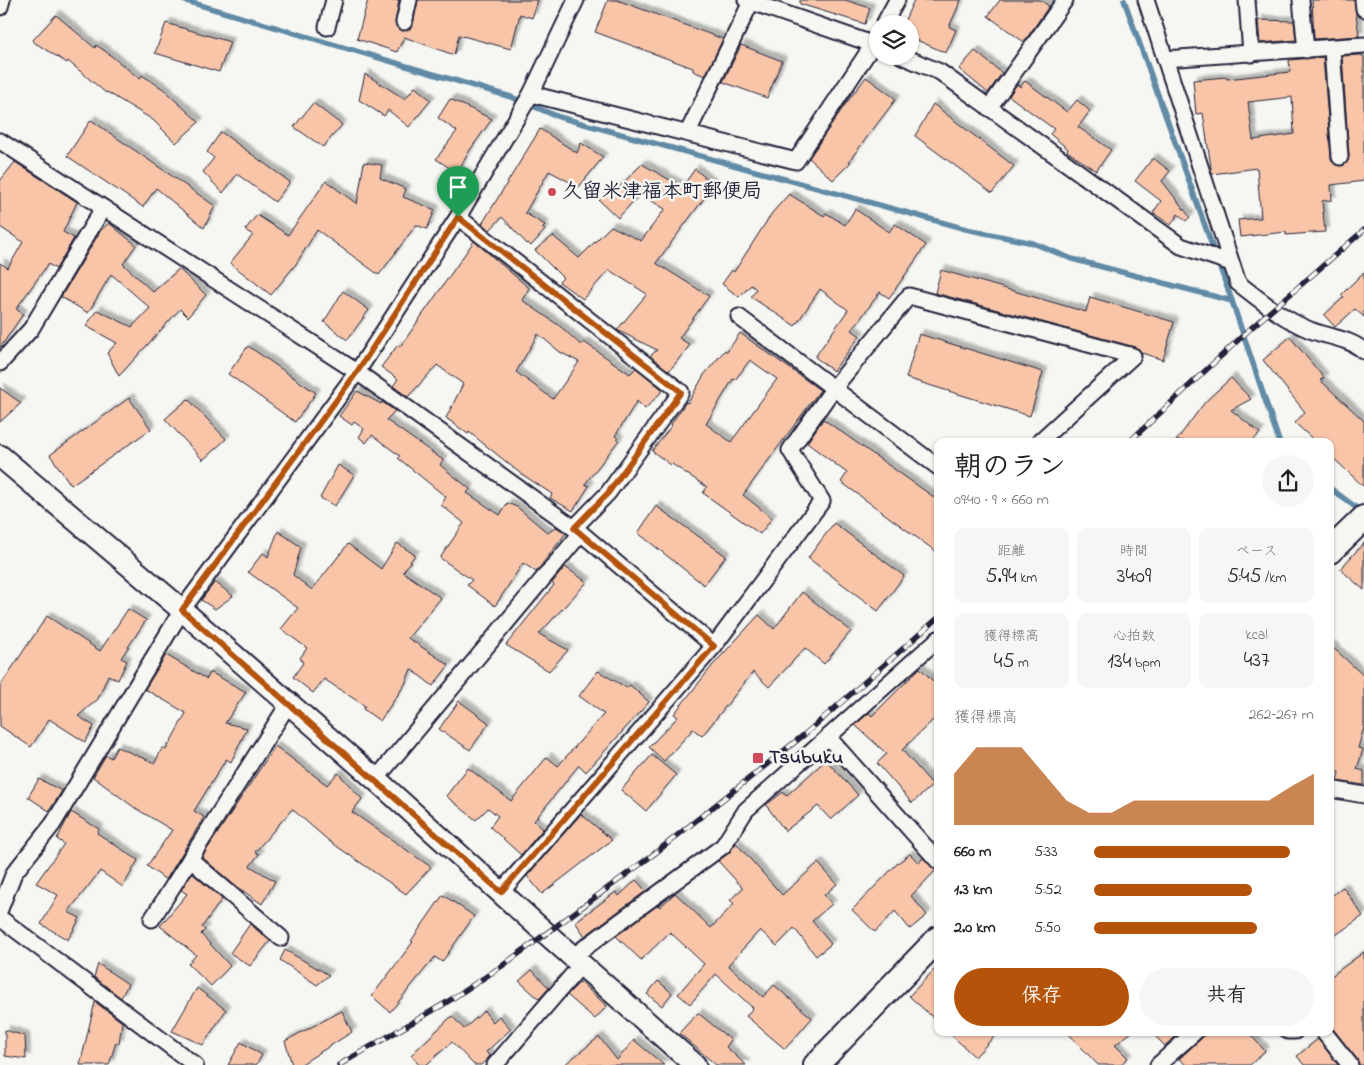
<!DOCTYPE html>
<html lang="ja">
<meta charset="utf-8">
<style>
:root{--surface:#fff;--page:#f6f6f6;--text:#222;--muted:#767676;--accent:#b45309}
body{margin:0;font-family:"Indie Flower","Klee One",sans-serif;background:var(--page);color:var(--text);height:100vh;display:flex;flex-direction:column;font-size:19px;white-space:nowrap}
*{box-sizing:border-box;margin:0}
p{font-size:16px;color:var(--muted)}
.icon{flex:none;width:28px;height:28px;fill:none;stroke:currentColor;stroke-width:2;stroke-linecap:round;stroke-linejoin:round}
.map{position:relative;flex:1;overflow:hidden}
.side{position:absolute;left:934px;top:438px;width:400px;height:598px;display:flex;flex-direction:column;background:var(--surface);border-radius:10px;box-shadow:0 1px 4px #0004}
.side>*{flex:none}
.buttons{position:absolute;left:869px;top:15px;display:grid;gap:10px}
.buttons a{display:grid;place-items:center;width:50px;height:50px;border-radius:50%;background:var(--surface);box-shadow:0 1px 4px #0004;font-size:25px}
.pin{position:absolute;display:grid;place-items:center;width:42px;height:42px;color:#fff;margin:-51px -21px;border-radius:50% 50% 50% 0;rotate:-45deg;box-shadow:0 0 5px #0007}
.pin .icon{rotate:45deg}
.round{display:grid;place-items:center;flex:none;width:52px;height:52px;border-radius:26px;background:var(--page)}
.summary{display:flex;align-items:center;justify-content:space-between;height:85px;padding:0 20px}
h1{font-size:28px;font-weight:600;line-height:38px}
.stats{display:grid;grid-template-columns:repeat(3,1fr);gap:8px;height:85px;padding:5px 20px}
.stats div{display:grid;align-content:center;border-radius:10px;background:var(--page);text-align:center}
.stats b{font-size:21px;font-weight:600}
.stats small{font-size:14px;font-weight:400}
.stats p{font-size:14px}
.chart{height:140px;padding:10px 20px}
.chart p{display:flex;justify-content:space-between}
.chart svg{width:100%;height:90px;margin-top:5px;fill:var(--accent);opacity:.7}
.button{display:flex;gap:10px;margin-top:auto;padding:10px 20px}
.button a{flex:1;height:58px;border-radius:30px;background:var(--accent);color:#fff;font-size:20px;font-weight:600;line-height:58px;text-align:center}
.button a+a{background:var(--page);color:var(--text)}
ul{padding:0 20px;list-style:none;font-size:16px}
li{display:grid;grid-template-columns:80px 60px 1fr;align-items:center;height:38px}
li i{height:12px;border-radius:6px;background:var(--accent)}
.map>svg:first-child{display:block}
</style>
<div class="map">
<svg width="1364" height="1065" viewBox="0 0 1364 1065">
<defs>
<filter id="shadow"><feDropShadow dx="4.5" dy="-4.5" stdDeviation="1" flood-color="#0004"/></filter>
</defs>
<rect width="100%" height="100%" fill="#f6f6f2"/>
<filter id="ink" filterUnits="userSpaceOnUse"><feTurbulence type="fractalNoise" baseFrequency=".02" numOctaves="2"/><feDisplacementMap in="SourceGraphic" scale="10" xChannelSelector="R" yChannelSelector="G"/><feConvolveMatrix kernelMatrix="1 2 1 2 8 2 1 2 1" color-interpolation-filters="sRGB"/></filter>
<g filter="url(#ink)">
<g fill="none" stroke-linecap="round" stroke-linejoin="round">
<!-- stream -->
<g stroke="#608aa5" stroke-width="5.5">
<path d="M183,0L511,97L559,117L966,229L1033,243L1072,259L1232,301"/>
<path d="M1124,0L1232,301L1279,441"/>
<path d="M1330,488L1362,512"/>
</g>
</g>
<!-- building -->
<g fill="#f8c5a9" stroke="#22223b" fill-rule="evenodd" filter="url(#shadow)">
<path d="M368,0H399L395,24L402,31L410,29L413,25L418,0H538L532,18L520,14L511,49L459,35L454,55L404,37L397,52L357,39Z"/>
<path d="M608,0H617L723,39L705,76L693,71V68L595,32Z"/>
<path d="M800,0H845L870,8L865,24L800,4Z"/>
<path d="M914,0H961L949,27L956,30L946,53L910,37V24H903Z"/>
<path d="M1000,0H1040L1049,6L1024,42L988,16Z"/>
<path d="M1312,0H1354L1359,36L1314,39Z"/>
<path d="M56,15L95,48L96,45L105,51L140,79L142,75L168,92L167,93L199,122L176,143L153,120L107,92L106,93L68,61L67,63L32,41Z"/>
<path d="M1258,20L1294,21L1296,40L1260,43Z"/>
<path d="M166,23L230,42L219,72L155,53Z"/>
<path d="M741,45L782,61L767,98L723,82Z"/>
<path d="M975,51L1002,73L988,93L959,69Z"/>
<path d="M1361,55L1364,57V181L1331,185L1332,200L1322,201L1325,232L1286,235V232L1240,237L1238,220L1261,218L1257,168L1212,174L1203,113L1196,114L1193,80L1226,77L1227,79L1290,72L1289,60L1323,57L1331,158L1336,165L1341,166L1348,161L1349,156L1342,56ZM1292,97L1294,134L1253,140L1248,102Z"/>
<path d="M365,74L405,99L415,87L431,100L409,127L388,110L384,116L359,100Z"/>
<path d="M866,77L896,99L849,161L851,162L833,180L809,158L842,109Z"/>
<path d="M1025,81L1067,112L1077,100L1090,111L1078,127L1111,150L1096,171L1067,151L1068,149L1050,134L1054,129L1009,96L1017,84L1020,87Z"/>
<path d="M450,99L492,119L470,150L457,173L436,159L457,131L438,118Z"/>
<path d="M313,103L342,125L323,147L294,127Z"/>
<path d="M933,104L1014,166L992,193L915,136Z"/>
<path d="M91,120L215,206L204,228L156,188L143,207L67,156Z"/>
<path d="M540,129L577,153L581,143L603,157L579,187L549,171L525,213L545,225L542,228L545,230L531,246L528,243L527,244L502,217L490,230L482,224Z"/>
<path d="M221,132L290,182L275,202L237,174L223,193L203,172L214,158L207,152Z"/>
<path d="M1153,158L1170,171L1162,181L1190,217L1186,221L1178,214L1171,225L1153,213L1161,201L1135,181Z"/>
<path d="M15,162L77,202L63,232L74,238L56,269L48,264L16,309L23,314L0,348V263L8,268L23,242L0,227V181Z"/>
<path d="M364,162L382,165L380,178L406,189L403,197L435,210L427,229L416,225L379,275L317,230L296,264L271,295L230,263L253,235L245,230L257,215L288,235L326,181L357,204Z"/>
<path d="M642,164L682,187L695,169L714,185L656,263L709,296L679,338L690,345L669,371L650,356L657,350L617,330L647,294L609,270L583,299L559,282L563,278L535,250L553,236L579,258L611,226L641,241L665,209L640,194L618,218L599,200L613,188L616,190Z"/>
<path d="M789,194L824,216L826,213L845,225L855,209L889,232L895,224L926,245L889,298L880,292L852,330L860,336L833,371L815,357L848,310L820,289L795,326L751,297L756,289L751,285L739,297L722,284L732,270L734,272L772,213Z"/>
<path d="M109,223L136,245L123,264L153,292L179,269L206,295L188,317L180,309L119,376L107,353L117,343L86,326L97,310L132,327L150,308L111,274L88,313L61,297L101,230Z"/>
<path d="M474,241L529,288L522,300L561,327L581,345L584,342L630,374L636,368L663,390L645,409L637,401L615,436L619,440L585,484L589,486L573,511L550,498L552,494L520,473L469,432L468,434L446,418L463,384L437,365L408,397L393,386L398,379L381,367L398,345L400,347ZM538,334L560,352L579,362L553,399L516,372Z"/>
<path d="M941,270L1086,312L1090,297L1174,322L1163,360L1142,353L1135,347L935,293Z"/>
<path d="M1364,272V317L1355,309L1335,327L1324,315L1344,297L1341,295Z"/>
<path d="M343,291L369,310L347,340L324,322Z"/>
<path d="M740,333L820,390L743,495L772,518L760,534L703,493L707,487L672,464L671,465L652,451L672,425L671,424L686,402L688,403L704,375L725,350L727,352ZM750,360L777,379L731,442L706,424L733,379L735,380Z"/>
<path d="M919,334L1043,372L1030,416L906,378Z"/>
<path d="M1290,337L1324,378L1320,380L1364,421V487L1330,455V441H1315L1295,423L1305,412L1263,360Z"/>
<path d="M248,346L316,393L295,422L228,374Z"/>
<path d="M1231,378L1251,399L1231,410L1260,433L1253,441H1176L1205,402Z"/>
<path d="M0,388L21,403L0,422Z"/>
<path d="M357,391L381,404L382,402L395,411L386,420L443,460L440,465L470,489L467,493L500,515L507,503L517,507L548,533L556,527L566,533L536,572L523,563L495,606L467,585L472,580L440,558L464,523L441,505L446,497L398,458L400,456L372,435L366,443L359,437L364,429L354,422L352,425L339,416Z"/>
<path d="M129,398L151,429L71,485L50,455Z"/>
<path d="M188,399L226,439L203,460L165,419Z"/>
<path d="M823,419L938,500V553L841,482L847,473L807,443Z"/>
<path d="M338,465L354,475L335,506L320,498Z"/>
<path d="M656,506L726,556L704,585L638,533Z"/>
<path d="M834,523L904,576L878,611L808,558Z"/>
<path d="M278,531L301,547L293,575L312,590L348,544L381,569L397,543L415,555L403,572L441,598L408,638L449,665L433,686L411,669L405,684L380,721L363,709L365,706L324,679L313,693L293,677L303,663L300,658L307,648L281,629L298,608L248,572L263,553L268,557Z"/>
<path d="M1364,543V590L1340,569Z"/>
<path d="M565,567L587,582L539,634L568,650L549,671L506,645L554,585L552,583Z"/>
<path d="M215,582L233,596L215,609L201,600Z"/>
<path d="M802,592L851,631L824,664L805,648L769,687L753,672L702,736L693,729L664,761L649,747L678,717L674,714L713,665L759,615L774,629Z"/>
<path d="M128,609L146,620L121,658L127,661L118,680L108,675L98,699L78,716L94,726L85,742L49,719L31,747L0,726V686L47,616L100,651Z"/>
<path d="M1330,645L1364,676V727L1358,748L1363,749L1357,769L1364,771V785L1337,781L1339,772L1330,771Z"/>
<path d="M166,655L207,679L210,672L246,692L225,723L247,728L231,762L226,759L194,811L204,817L166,880L147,866L172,830L135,808L93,777L106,755L111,758L117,747L155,763L162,748L166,750L186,713L145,689Z"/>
<path d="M920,668L938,686V715L902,750L933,785L912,803L877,763L887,754L855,725L869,713L872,716Z"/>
<path d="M598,671L627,688L630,685L649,702L586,772L579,765L534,821L543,829L521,855L490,827L498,816L488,808L476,820L446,796L468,768L511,801L547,757L558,766L604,714L579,696Z"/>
<path d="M459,701L489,723L470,750L439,729Z"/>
<path d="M275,746L327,785L338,773L362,799L352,812L431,867L406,894L329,841L292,809L255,852L259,854L250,866L275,881L262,904L233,884L202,857Z"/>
<path d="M652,755L676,775L646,811L621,790Z"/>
<path d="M826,760L858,795L831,820L818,806L785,831L766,805L783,792L786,796Z"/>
<path d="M39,779L62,791L49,811L28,797Z"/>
<path d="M71,812L99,829L97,833L138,860L123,887L100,871L68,912L80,918L68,940L41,924L58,895L36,883L64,844L57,839Z"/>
<path d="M581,814L612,840L542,894L527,876Z"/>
<path d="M736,843L782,895L818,863L837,884L824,895L832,904L812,921L831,944L816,956L794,928L777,946L760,930L728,965L763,997L774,985L812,1018L785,1049L746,1016L753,1008L716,974L690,1004L678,994L704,964L670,932L641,960L616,936L658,905L660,907L675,893L711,928L734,904L730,900L743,888L718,861L729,853Z"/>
<path d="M910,854L919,863L923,858L936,870L911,896L927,915L910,929L895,911L875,932L852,910L898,863Z"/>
<path d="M192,873L222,899L202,927L205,930L201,934L230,966L211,986L188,964L196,955L160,926L187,894L181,890Z"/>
<path d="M636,880L646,891L585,936L575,922L616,892L619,896Z"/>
<path d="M1343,887L1363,916L1330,939V897Z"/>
<path d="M443,895L474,916L442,962L435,957L390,1012L372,996L413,942L411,941Z"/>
<path d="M250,924L270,941L250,966L230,953Z"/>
<path d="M285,950L329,975L317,985L280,960Z"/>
<path d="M1364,952V1065H1359L1357,1059L1330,1025V977Z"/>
<path d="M98,964L128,984L121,998L94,977Z"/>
<path d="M938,966V1022L909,996Z"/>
<path d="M532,970L549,988L539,999L519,981Z"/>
<path d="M658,981L672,993L662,1006L647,994Z"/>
<path d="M580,982L607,1006L595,1019L567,995Z"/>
<path d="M197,988L226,1010L203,1045L172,1031Z"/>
<path d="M95,1002L122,1022L119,1043L116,1042L109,1065H80Z"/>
<path d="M342,1011L352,1032L300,1065H292L285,1041Z"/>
<path d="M484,1011L493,1022L499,1016L511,1029L486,1052L490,1056L481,1065H474L452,1042L426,1065H419L411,1055L452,1016L464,1029Z"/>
<path d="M698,1013L731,1040L726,1047L746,1065H716L679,1033Z"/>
<path d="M5,1030L25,1036L26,1059L5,1056Z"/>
<path d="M947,1031H999L975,1057Z"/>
<path d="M1066,1031H1133L1115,1045L1128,1058L1120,1065H1098Z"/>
<path d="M1150,1031H1182L1165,1046Z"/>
<path d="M1205,1031H1247L1265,1051L1250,1065H1186L1179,1059L1202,1038Z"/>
<path d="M599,1037L617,1060L634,1040L664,1065H564Z"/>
<path d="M1318,1039L1338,1065H1304L1297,1056Z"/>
<path d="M241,1042L262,1055L256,1065H228Z"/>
</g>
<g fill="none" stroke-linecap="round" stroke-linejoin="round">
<!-- street casing -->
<g stroke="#22223b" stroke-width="19">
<g id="street">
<path d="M746,0L878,46"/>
<path d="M1146,0L1238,283C1261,301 1283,319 1310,330C1328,337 1349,338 1364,351"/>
<path d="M1247,0L1251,54"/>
<path d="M1301,0L1306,50"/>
<path d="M1363,0L1364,9"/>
<path d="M0,7L2,0"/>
<path d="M404,22L409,0"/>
<path d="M884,24L897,0"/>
<path d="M327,27L334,0"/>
<path d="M1332,49L1340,157"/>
<path d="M902,56L940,72L1181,246L1231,263"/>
<path d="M1165,59L1364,45"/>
<path d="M531,94L796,161L878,37"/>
<path d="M989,108L1065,0"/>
<path d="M688,132L752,0"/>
<path d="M0,141L357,372L581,533L714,646"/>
<path d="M458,217L681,392L608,493L574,528"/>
<path d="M739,317L938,467"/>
<path d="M0,363L31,329L103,208"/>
<path d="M828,737L938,639"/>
<path d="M376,779L581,533"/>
<path d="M1330,789L1364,795"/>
<path d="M190,859L281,938"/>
<path d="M501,892L714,646L822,501L790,450L833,389L909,296L1133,356L1040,441"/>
<path d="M0,909L14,873L53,824L182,610L357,372L458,217L531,94L576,0"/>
<path d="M0,918L195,1065"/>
<path d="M152,919L289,703"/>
<path d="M572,957L723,846L746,810L828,737L938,861"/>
<path d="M1288,1031H1295"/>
<path d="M1323,1031L1350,1065"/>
<path d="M495,1065L581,965"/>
<path d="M1158,1065L1196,1031"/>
</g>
</g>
<!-- secondary casing -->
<g stroke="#22223b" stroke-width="25">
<path id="secondary" d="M0,456L182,610L381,784L531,920L695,1065"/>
</g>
<!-- primary casing -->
<g stroke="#22223b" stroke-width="28">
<g id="primary">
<path d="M1330,551L1364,518"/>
<path d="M816,1065L938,939"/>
</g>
</g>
<!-- street -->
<use href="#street" stroke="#f6f6f2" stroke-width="15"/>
<!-- secondary -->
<use href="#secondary" stroke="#f6f6f2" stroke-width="21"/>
<!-- primary -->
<use href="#primary" stroke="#f6f6f2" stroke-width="24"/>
<!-- rail casing -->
<g stroke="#22223b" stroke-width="5.5">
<g id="rail">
<path d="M1130,441L1250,329L1364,230"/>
<path d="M339,1065L444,1004L502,966L654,854L805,734L938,618"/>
</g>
</g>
<!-- rail -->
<use href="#rail" stroke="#f6f6f2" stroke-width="4" stroke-dasharray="11" stroke-linecap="butt"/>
</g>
</g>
<g fill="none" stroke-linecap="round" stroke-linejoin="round" filter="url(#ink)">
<!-- route casing -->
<g stroke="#fff" stroke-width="10">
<path id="route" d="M458,217L681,392L608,493L574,528L714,646L501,892L182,610L357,372Z"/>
</g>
<!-- route -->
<use href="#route" stroke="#b45309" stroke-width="6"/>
</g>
<!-- markers -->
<g fill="#d1495b" stroke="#f6f6f2" stroke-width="2">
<circle cx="552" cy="192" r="5"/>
<rect x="752" y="752" width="12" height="12" rx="2.5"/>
</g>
<g text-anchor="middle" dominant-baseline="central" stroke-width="5" stroke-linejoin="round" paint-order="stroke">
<!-- poi labels -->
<g font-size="20" font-weight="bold" fill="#22223b" stroke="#f6f6f2" text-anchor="start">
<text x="562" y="192">久留米津福本町郵便局</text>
<text x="769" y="758">Tsubuku</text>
</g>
</g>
</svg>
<div class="buttons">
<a><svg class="icon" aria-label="layers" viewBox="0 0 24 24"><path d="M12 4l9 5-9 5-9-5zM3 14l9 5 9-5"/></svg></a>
</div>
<div class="pin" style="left:458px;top:217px;background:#1e9e55"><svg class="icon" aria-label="arrive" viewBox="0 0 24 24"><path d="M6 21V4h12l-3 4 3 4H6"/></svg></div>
<section class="side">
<div class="summary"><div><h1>朝のラン</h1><p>09:40 · 9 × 660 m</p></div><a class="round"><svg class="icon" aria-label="share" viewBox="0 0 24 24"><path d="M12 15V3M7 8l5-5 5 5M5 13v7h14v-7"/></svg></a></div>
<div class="stats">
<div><p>距離</p><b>5.94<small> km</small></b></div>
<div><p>時間</p><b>34:09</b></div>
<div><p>ペース</p><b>5:45<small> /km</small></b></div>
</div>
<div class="stats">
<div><p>獲得標高</p><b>45<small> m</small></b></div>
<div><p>心拍数</p><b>134<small> bpm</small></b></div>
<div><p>kcal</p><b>437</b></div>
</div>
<div class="chart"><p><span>獲得標高</span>262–267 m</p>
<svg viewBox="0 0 160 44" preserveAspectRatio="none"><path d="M0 44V19L10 6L20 6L30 6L40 19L50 32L60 38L70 38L80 32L90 32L100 32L110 32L120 32L130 32L140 32L150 25L160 19V44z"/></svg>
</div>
<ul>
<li><b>660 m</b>5:33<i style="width:89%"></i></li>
<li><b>1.3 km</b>5:52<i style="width:72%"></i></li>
<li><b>2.0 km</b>5:50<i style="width:74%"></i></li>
</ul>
<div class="button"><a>保存</a><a>共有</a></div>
</section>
</div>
